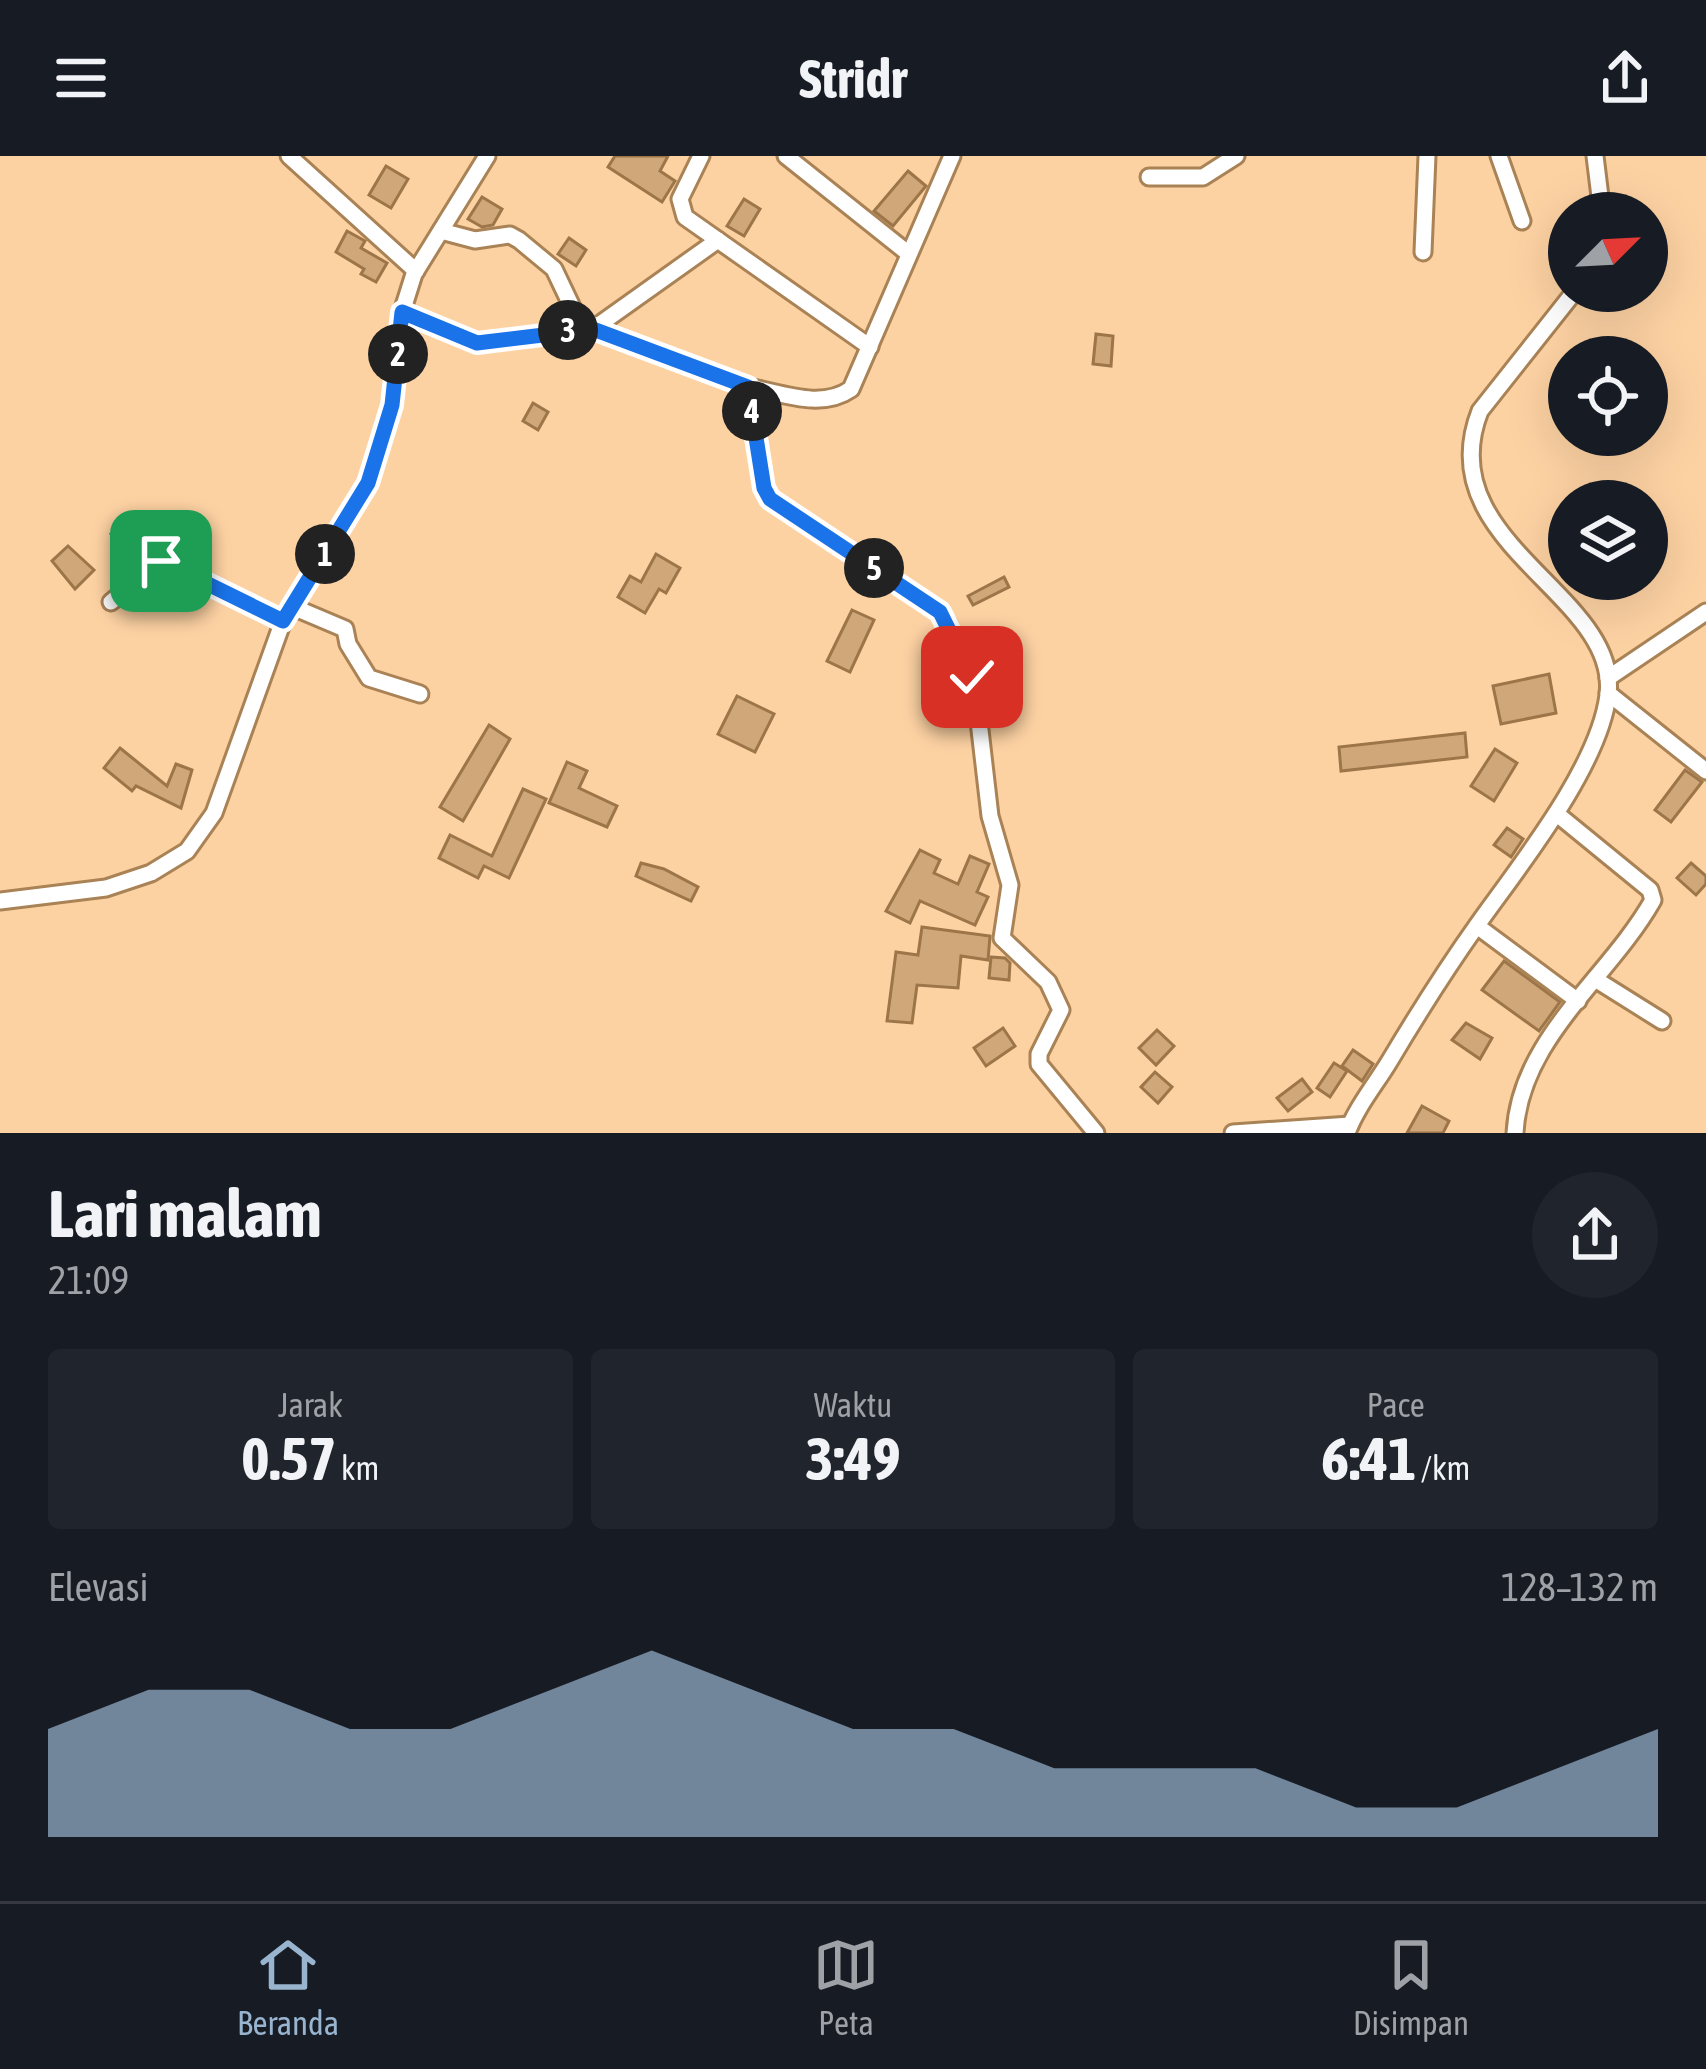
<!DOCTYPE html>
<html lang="id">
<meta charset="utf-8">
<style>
:root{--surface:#171b24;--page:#20242c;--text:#f1f3f6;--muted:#9ea1a6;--line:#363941;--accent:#98b4ce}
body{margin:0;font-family:"Asap Condensed",sans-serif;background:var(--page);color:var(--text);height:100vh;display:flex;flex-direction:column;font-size:45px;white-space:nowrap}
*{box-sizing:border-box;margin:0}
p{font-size:39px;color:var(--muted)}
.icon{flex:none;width:66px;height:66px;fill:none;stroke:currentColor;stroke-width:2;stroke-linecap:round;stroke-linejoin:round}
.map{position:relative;height:977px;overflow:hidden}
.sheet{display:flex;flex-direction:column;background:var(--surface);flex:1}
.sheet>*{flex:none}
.needle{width:78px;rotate:66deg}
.tools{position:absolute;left:1548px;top:36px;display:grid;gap:24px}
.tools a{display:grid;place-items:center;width:120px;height:120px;border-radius:50%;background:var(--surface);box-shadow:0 12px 48px #0002;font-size:60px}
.pin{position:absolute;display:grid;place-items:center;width:102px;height:102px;color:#fff;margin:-51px;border-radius:24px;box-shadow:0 6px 18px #0006}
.km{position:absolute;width:60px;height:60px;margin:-30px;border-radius:50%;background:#222;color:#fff;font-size:33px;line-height:60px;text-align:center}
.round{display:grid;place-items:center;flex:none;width:126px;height:126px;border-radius:63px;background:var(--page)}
.overview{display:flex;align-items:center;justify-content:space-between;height:204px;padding:0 48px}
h1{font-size:66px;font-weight:700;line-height:90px}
.figures{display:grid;grid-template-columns:repeat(3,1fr);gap:18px;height:204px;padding:12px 48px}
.figures div{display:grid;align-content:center;border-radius:12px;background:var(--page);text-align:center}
.figures b{font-size:60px;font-weight:700}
.figures small{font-size:33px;font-weight:400}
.figures p{font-size:33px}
.chart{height:336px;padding:24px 48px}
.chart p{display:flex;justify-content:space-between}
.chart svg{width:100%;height:216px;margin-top:12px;fill:var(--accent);opacity:.7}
header{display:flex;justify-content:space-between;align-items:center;height:156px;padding:0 48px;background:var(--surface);font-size:54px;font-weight:700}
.dock{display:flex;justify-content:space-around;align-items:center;height:168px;border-top:3px solid var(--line);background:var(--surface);font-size:33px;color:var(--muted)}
.dock a{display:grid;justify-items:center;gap:6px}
.dock .on{color:var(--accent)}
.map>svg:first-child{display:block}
</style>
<header><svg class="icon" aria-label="menu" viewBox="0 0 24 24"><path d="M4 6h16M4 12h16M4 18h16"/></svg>Stridr<svg class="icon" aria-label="share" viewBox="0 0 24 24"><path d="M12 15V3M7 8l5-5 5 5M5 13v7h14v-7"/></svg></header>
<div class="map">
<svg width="1706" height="977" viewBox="0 0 1706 977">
<rect width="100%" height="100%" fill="#fdd2a3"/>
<!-- building -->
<g fill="#d0a779" stroke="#9c7548" stroke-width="3">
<path d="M615,0H668L660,15L675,25L662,46L608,11Z"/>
<path d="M386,10L408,23L391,52L369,39Z"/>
<path d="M908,15L926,30L893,70L874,55Z"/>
<path d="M482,41L502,53L493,69L482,71L468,63Z"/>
<path d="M744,43L760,53L744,80L727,70Z"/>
<path d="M347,75L365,85L361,92L387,107L376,126L361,118L364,113L336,96Z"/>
<path d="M569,82L586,94L576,110L558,98Z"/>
<path d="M1096,178L1113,180L1111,210L1093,208Z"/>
<path d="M533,247L548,256L538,274L523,265Z"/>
<path d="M127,366L149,396L133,408L111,378Z"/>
<path d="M68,390L94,414L75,433L52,405Z"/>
<path d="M656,398L680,412L666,437L659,433L645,457L618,441L630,420L641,426Z"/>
<path d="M1004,421L1009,431L973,449L968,440Z"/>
<path d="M852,454L874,464L850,516L827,505Z"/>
<path d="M1549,518L1556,557L1501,568L1493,530Z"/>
<path d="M737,540L774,558L755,596L718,578Z"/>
<path d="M489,569L510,583L463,665L440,651Z"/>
<path d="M1465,577L1467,601L1341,615L1339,591Z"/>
<path d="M120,592L167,630L176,608L192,614L181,652L136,630L132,635L104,612Z"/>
<path d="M1495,593L1517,607L1494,645L1471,630Z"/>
<path d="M567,606L587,615L579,632L617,650L607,671L549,647Z"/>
<path d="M1685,614L1702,626L1671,666L1655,654Z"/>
<path d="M523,633L546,643L509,722L484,710L478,722L439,702L450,679L492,700Z"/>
<path d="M1507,672L1523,683L1511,701L1494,689Z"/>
<path d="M920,694L940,704L934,717L958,728L970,700L989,708L977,736L988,741L975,769L920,745L910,767L886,755Z"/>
<path d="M641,707L664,713L698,731L691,745L636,720Z"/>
<path d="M1691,707L1706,720V728L1696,739L1677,722Z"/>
<path d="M922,771L990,780L988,804L961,800L958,832L917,829L912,867L887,865L896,796L918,799Z"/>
<path d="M991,801L1005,802L1010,807L1009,824L989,822Z"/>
<path d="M1504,805L1560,846L1539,875L1482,834Z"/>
<path d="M1466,867L1492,882L1480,903L1452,884Z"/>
<path d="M1003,872L1015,890L986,910L974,892Z"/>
<path d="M1157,874L1174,890L1156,909L1139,892Z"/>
<path d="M1353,894L1373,908L1362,925L1342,910Z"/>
<path d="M1334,907L1347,915L1330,941L1317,932Z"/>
<path d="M1155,916L1172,931L1158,947L1141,931Z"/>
<path d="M1302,923L1312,936L1288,955L1277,942Z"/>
<path d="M1422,950L1449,965L1443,977H1407Z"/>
</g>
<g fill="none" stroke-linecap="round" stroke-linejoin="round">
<!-- minor casing -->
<g stroke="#a98255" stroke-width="21">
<g id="minor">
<path d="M289,0L416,115"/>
<path d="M701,0L680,43L685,61L870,191"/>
<path d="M786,0L909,98"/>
<path d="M1499,0L1522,65"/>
<path d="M1595,0L1602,57"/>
<path d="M1149,21H1203L1236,0"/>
<path d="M441,75L475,84L510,79L519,84L554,113L582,172"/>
<path d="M1423,96L1427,0"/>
<path d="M402,156L477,187L593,173L748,231L764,331L770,343L934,451L947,467L975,531L990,660L1010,729L1002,782L1048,826L1061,854L1039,898V908L1096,977"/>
<path d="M593,173L718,84"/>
<path d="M748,231C782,237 821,254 851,233L952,0"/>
<path d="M111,446L161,405L283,465"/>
<path d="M293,451L345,473L348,488L369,522L420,538"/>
<path d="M1608,522L1706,456"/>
<path d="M1608,537L1706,615"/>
<path d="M0,745L106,732L151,717L187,695L214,657L283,465L368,327L392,249L402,156L414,118L487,0"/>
<path d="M1477,770L1578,845"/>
<path d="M1595,823L1662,865"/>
<path d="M1233,977L1350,969"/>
<path d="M1347,977C1356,952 1375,929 1389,906C1417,859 1446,813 1478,768C1520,709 1599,611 1608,539C1620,438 1428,387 1480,255L1575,135"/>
<path d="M1515,977C1520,882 1609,822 1653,744L1650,734L1557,658"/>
</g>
</g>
<!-- minor -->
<use href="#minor" stroke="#fff" stroke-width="15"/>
</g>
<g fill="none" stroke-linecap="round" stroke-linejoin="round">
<!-- route casing -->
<g stroke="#fff" stroke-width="24">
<path id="route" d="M161,405L283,465L368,327L392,249L402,156L477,187L593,173L748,231L764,332L770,343L940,456L972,521"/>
</g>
<!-- route -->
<use href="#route" stroke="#1a73e8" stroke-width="15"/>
</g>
</svg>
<div class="tools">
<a><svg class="needle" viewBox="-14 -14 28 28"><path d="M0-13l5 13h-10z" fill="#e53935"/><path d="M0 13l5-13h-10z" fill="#9ea1a6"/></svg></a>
<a><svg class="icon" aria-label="locate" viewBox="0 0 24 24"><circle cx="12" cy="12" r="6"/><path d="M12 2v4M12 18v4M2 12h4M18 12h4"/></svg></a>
<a><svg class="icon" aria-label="layers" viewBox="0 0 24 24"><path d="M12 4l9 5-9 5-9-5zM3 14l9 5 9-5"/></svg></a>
</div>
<div class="pin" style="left:161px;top:405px;background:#1e9e55"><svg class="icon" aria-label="arrive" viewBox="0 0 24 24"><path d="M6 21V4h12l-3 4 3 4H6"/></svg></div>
<div class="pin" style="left:972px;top:521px;background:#d93025"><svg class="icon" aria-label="check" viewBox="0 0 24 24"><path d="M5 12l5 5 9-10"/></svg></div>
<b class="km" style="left:325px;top:398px">1</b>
<b class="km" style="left:398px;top:198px">2</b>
<b class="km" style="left:568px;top:174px">3</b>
<b class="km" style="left:752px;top:255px">4</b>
<b class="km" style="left:874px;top:412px">5</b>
</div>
<section class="sheet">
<div class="overview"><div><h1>Lari malam</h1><p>21:09</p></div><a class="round"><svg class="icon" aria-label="share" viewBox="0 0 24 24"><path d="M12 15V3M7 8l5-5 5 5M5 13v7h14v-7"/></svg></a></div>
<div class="figures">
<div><p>Jarak</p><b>0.57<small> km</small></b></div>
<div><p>Waktu</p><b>3:49</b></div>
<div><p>Pace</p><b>6:41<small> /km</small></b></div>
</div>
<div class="chart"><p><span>Elevasi</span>128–132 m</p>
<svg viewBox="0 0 160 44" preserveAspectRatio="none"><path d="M0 44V22L10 14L20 14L30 22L40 22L50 14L60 6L70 14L80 22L90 22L100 30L110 30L120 30L130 38L140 38L150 30L160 22V44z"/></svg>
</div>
</section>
<nav class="dock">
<a class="on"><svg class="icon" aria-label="home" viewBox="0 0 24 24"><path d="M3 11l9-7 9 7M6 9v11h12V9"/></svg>Beranda</a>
<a><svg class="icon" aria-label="map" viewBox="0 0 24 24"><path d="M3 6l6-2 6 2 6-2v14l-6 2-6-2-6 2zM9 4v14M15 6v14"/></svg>Peta</a>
<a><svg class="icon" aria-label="saved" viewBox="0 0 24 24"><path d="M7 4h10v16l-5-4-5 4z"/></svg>Disimpan</a>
</nav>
